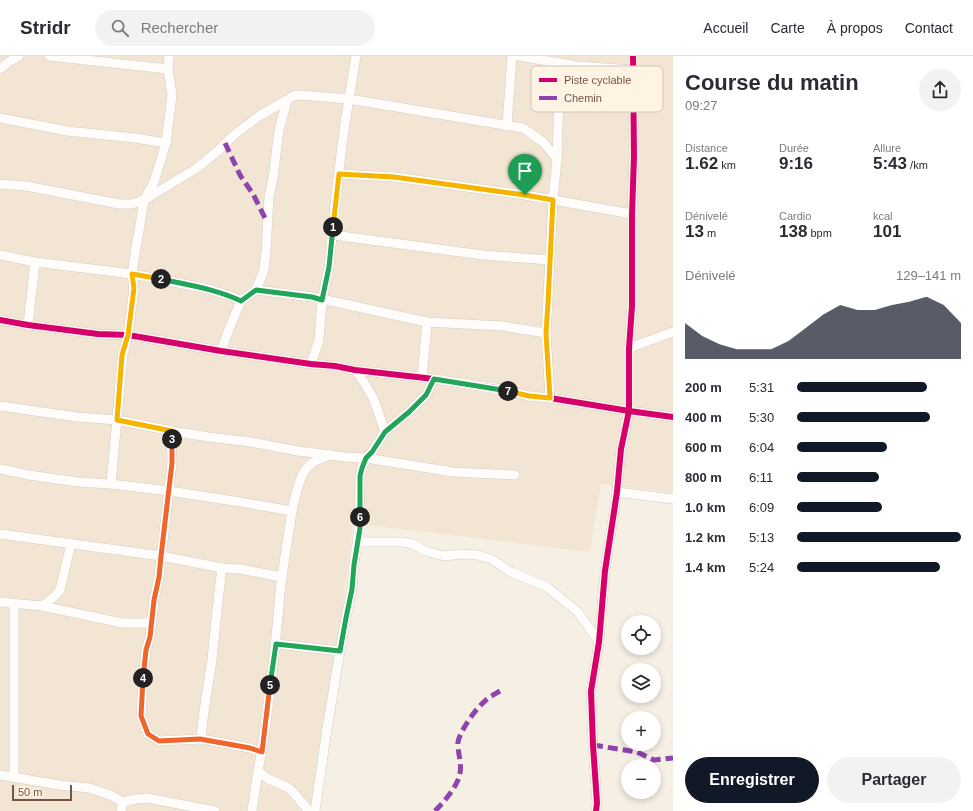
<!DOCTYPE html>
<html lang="fr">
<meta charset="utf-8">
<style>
:root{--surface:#fff;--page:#f2f2f3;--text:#2b2b33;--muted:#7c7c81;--line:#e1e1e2;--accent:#111827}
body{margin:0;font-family:Helvetica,sans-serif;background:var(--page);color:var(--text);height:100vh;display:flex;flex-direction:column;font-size:15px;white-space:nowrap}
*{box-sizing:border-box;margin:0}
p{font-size:13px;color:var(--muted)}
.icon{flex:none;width:22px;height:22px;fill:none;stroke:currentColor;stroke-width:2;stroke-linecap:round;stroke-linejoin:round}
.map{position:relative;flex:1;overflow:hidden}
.details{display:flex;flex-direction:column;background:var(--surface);width:300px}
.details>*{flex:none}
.buttons{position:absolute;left:621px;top:559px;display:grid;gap:8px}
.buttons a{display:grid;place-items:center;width:40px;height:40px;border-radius:50%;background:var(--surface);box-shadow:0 2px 6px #0003;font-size:20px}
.scale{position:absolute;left:12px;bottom:10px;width:60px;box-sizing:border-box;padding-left:4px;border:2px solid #755544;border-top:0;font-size:11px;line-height:14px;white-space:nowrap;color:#755544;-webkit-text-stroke:3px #fff4e4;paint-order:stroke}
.pin{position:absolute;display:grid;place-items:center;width:34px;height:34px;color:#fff;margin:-41px -17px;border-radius:50% 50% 50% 0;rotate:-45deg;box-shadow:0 0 4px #0007}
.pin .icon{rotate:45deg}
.km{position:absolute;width:20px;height:20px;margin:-10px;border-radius:50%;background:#222;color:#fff;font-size:11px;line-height:20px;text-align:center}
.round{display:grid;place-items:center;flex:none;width:42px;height:42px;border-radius:21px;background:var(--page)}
.head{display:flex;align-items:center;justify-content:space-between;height:68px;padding:0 12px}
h1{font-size:22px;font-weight:800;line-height:30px}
.figures{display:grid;grid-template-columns:repeat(3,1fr);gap:6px;height:68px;padding:4px 12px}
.figures div{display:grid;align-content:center}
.figures b{font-size:17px;font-weight:800}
.figures small{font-size:11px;font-weight:400}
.figures p{font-size:11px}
.chart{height:112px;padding:8px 12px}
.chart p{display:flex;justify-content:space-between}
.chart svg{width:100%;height:72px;margin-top:4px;fill:var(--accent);opacity:.7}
.cta{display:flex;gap:8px;margin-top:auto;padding:8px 12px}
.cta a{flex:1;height:46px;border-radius:24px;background:var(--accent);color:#fff;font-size:16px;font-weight:800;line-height:46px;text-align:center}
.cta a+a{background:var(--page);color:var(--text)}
ul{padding:0 12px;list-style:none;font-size:13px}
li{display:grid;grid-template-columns:64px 48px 1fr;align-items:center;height:30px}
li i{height:10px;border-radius:5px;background:var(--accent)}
header{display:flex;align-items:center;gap:24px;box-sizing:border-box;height:56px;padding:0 20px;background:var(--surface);border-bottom:1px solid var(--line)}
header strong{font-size:19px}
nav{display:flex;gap:22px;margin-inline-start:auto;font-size:14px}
.search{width:280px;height:36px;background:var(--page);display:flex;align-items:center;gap:10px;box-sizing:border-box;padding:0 14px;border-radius:22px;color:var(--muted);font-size:15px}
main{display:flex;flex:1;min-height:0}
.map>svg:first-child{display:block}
</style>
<header>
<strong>Stridr</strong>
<div class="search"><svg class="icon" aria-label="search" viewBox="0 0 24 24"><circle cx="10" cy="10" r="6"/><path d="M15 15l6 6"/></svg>Rechercher</div>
<nav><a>Accueil</a><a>Carte</a><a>À propos</a><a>Contact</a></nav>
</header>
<main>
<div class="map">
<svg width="673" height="755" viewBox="0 0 673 755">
<rect width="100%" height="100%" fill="#f6efe4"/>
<!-- residential -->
<path fill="#f3e5d3" d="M0,0H673V437L601,428L590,496L353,467L319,755H0Z"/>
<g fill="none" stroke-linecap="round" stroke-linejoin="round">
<!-- minor casing -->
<g stroke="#d7ccc2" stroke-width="10">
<g id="minor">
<path d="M49,0L168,13"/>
<path d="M519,0L577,10L633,14"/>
<path d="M0,13L10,5L19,0"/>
<path d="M0,62L67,75L135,82L166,87L172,39L168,13L169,0"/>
<path d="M507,69L512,0"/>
<path d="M339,118L394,121L525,139L632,158"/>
<path d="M0,128L26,130L119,148H132L144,144L197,112L220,93L234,79L259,60L287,44"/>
<path d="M333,179L483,199L550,204"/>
<path d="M0,199L35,206L132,218L208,233L231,240L241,245"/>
<path d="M256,234L312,241L427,266"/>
<path d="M0,264L28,269L98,278L128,279L221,295L311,308L335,310L355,314L434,323L503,333L529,340L550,342L629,355L673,361"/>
<path d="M28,269L35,206"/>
<path d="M629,292L673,276"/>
<path d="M221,295L229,273L241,245L256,234L264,214L266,195L269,141L273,122L279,74L287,44L293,40L299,39L349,43L523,72L543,86L557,103"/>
<path d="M311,308L319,284L322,244L329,211L336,138L345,67L356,0"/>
<path d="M355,314L365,328L374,344L385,376"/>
<path d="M422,322L427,266L502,270L546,277"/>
<path d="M550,342L546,277L553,144L557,103L560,7"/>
<path d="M0,350L77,361L117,364L171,375L209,381L251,386L298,395L346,401L366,402L453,416L515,419"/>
<path d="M171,375L172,407L159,521L154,544L150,581L146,594L144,613L141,660L148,678L159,685L201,683C203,656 208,630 212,604C215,573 218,542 222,512L240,513L282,521"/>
<path d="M0,413L29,419L78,426L111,428L169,435L240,446L292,455C288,482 283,510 280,537C275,596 269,657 258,715L268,723L287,731L292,735L309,755"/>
<path d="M111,428L120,330L123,299L128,279L134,233L132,218L136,191L139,175L144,144L154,126L166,87"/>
<path d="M617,436L673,443"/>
<path d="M292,455C295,442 300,414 312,407C317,404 323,402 329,399"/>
<path d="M0,478L15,480L161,500L222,512"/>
<path d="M358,486H403L413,488L425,495L444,500L463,498L477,499L491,503L511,516L547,531L578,556L599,586"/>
<path d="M0,546L42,550L55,540L60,534L71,488"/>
<path d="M42,550L122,567H152"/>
<path d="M276,588L340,595"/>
<path d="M201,683L250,692L262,696"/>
<path d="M0,719L59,729L89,732L110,739L123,746"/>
<path d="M14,721V548"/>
<path d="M121,755L123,746L136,743L147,742L215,755"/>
<path d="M252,755L258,715"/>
<path d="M315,755L327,673L340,595L346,562L352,533L354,509L359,472L360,420L362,412L366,402L372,396L385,376L409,356L426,339L434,323"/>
<path d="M596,755L597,747L593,689L591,635L599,586L605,515L617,436L621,393L629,355V292L632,250V158L634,101L633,0"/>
</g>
</g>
<!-- minor -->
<use href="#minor" stroke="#fefdfb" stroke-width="9"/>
<!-- quiet -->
<g stroke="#8e44ad" stroke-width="5" stroke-dasharray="10 5" stroke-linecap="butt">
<path d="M225,87L240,119L253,138L267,166"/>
<path d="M593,689L637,696L654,704L673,702"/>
<path d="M435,755C444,746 458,730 460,717C462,707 457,694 458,686C460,675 476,652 485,645C489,641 495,638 500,635"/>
</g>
<!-- cycleway casing -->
<g stroke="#fff4e4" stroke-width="8">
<g id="cycleway">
<path d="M0,264L28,269L98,278L128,279L221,295L311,308L335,310L355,314L434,323L503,333L529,340L550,342L629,355L673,361"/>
<path d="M596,755L597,747L593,689L591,635L599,586L605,515L617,436L621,393L629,355V292L632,250V158L634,101L633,0"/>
</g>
</g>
<!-- cycleway -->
<use href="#cycleway" stroke="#d6006c" stroke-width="6"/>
</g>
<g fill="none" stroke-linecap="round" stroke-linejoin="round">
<!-- split-1 casing -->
<g stroke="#fff" stroke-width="8">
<path id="split-1" d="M333,171L339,118L394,121L525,139"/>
</g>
<!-- split-2 casing -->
<g stroke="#fff" stroke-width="8">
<path id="split-2" d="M161,223C188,229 216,233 241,245L256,234L312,241L322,244L329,211L333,171"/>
</g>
<!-- split-3 casing -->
<g stroke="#fff" stroke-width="8">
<path id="split-3" d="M161,223L132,218L134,232L128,279L122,299L117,364L172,375V383"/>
</g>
<!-- split-4 casing -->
<g stroke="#fff" stroke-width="8">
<path id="split-4" d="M143,622L146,594L150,581L154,544L159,521L161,500L172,407V383"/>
</g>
<!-- split-5 casing -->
<g stroke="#fff" stroke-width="8">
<path id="split-5" d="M143,622L141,660L148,678L159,685L200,683L250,692L262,696L270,629"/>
</g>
<!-- split-6 casing -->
<g stroke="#fff" stroke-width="8">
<path id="split-6" d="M270,629L276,588L340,595L346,562L352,533L354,509L360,472V461"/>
</g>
<!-- split-7 casing -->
<g stroke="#fff" stroke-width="8">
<path id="split-7" d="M360,461V420L362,412L366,402L372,396L385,376L409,356L426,339L434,323L508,335"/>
</g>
<!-- split-8 casing -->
<g stroke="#fff" stroke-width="8">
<path id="split-8" d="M508,335L529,340L550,342L546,277L548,247L553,144L525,139"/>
</g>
<!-- split-1 -->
<use href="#split-1" stroke="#f5b400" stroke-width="5"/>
<!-- split-2 -->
<use href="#split-2" stroke="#22a559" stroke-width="5"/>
<!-- split-3 -->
<use href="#split-3" stroke="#f5b400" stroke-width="5"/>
<!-- split-4 -->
<use href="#split-4" stroke="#f0652b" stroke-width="5"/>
<!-- split-5 -->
<use href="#split-5" stroke="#f0652b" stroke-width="5"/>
<!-- split-6 -->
<use href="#split-6" stroke="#22a559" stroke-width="5"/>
<!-- split-7 -->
<use href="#split-7" stroke="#22a559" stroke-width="5"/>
<!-- split-8 -->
<use href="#split-8" stroke="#f5b400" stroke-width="5"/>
</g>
<!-- legend -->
<rect x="531" y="10" width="132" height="46" rx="6" fill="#fff4e4" stroke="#d6c4b4" stroke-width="1"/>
<rect x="539" y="22" width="18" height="4" fill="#d6006c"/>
<rect x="539" y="40" width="18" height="4" fill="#8e44ad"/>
<g font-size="11" fill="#755544">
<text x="564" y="28">Piste cyclable</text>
<text x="564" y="46">Chemin</text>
</g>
</svg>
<div class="buttons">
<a><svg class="icon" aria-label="locate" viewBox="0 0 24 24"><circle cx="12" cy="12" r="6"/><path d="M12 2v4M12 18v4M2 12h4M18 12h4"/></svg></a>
<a><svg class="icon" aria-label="layers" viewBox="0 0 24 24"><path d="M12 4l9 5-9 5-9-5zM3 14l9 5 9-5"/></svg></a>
<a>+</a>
<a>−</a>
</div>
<div class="scale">50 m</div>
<div class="pin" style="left:525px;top:139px;background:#1e9e55"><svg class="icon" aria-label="arrive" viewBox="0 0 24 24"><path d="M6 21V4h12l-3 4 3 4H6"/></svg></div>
<b class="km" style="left:333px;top:171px">1</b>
<b class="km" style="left:161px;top:223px">2</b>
<b class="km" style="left:172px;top:383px">3</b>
<b class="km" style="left:143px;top:622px">4</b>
<b class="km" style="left:270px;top:629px">5</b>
<b class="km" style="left:360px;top:461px">6</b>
<b class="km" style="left:508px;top:335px">7</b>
</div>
<section class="details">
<div class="head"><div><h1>Course du matin</h1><p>09:27</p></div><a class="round"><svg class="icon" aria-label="share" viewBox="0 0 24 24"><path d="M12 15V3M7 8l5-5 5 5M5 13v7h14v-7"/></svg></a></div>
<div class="figures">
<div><p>Distance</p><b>1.62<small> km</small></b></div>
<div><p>Durée</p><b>9:16</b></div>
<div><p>Allure</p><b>5:43<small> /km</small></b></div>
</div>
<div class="figures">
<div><p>Dénivelé</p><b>13<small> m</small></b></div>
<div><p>Cardio</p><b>138<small> bpm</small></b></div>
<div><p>kcal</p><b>101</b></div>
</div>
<div class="chart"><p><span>Dénivelé</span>129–141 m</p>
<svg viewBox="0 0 160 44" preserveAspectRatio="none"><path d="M0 44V22L10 30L20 35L30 38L40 38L50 38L60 33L70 25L80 17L90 11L100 14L110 14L120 11L130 9L140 6L150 11L160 22V44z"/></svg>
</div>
<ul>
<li><b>200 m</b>5:31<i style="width:79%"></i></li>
<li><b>400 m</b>5:30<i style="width:81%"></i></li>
<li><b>600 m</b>6:04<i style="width:55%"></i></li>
<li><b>800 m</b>6:11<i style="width:50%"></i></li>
<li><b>1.0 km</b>6:09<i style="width:52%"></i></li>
<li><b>1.2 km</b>5:13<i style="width:100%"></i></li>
<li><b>1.4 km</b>5:24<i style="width:87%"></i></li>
</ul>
<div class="cta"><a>Enregistrer</a><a>Partager</a></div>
</section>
</main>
